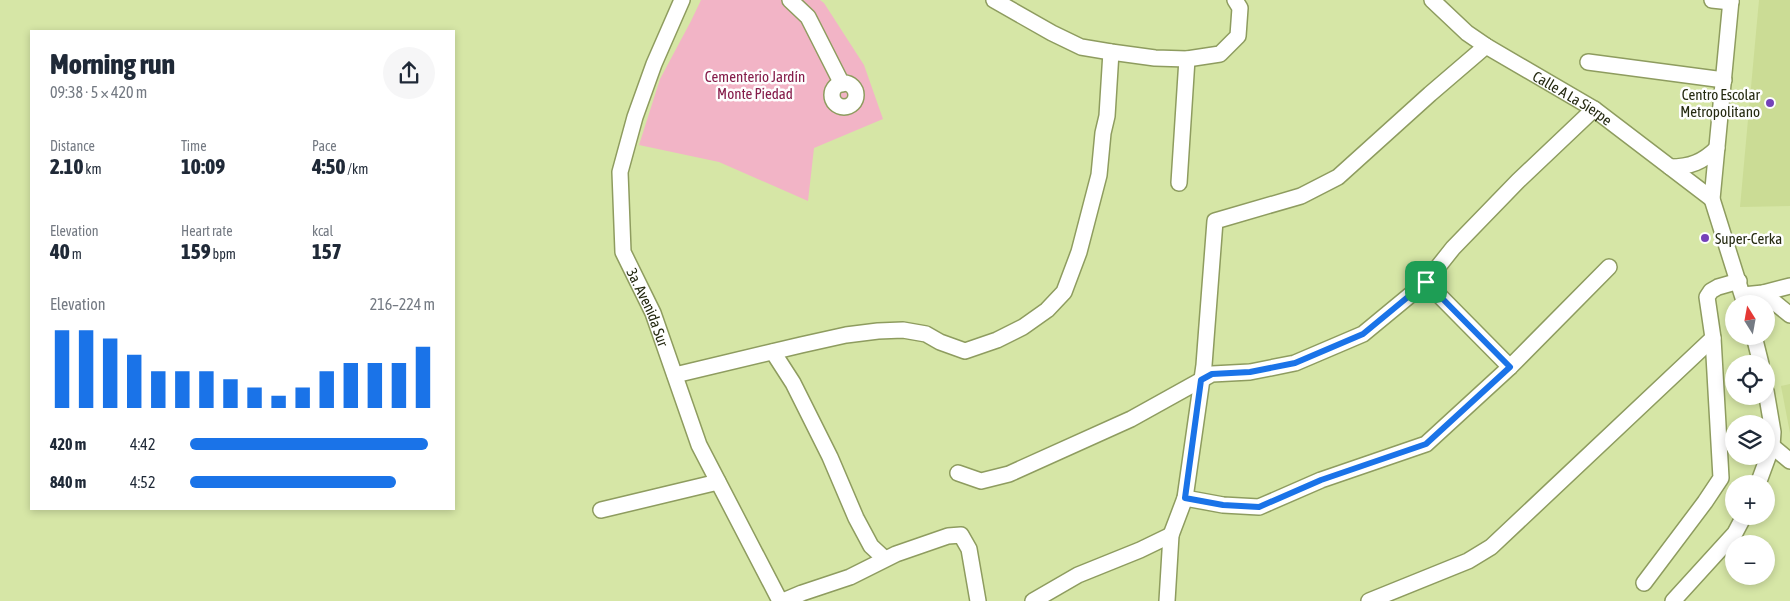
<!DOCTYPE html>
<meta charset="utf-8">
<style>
:root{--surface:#fff;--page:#f6f6f7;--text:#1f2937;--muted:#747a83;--accent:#1a73e8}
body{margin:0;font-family:"Asap Condensed",sans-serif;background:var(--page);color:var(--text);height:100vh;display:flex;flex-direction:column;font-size:19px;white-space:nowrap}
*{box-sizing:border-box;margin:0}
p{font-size:16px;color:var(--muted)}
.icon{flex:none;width:28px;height:28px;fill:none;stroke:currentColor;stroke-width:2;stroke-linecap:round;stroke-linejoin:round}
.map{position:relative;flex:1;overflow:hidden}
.details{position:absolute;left:30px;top:30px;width:425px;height:480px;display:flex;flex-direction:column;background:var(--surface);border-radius:0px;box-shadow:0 2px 8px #0003}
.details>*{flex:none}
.needle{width:32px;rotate:349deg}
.controls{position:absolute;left:1725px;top:295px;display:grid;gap:10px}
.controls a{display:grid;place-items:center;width:50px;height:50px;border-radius:50%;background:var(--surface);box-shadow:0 2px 8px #0003;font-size:25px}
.pin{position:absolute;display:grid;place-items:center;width:42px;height:42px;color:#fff;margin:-21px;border-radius:10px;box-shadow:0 2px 8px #0006}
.round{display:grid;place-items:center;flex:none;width:52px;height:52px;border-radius:26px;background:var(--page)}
.summary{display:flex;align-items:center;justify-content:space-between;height:85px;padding:0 20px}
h1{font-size:28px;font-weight:800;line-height:38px}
.stats{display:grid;grid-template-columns:repeat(3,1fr);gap:8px;height:85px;padding:5px 20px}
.stats div{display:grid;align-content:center}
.stats b{font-size:21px;font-weight:800}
.stats small{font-size:14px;font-weight:400}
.stats p{font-size:14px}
.chart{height:140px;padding:10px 20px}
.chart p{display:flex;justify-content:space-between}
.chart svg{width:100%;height:90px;margin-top:5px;stroke:var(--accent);stroke-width:6}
ul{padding:0 20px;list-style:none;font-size:16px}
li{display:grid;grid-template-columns:80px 60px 1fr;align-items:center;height:38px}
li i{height:12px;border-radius:6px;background:var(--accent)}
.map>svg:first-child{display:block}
</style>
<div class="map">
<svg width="1790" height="601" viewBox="0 0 1790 601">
<rect width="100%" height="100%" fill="#d6e6a6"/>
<!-- built -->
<g fill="#cbdc95">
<path d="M1759,0H1790V206L1740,207Z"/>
<path d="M1790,384V433L1781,386Z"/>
</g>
<!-- green -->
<path fill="#f2b4c6" d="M701,0H820L824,3L864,65L883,119L814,148L808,201L719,162L639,145L660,79L691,21Z"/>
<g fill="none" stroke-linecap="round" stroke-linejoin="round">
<!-- minor casing -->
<g stroke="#8e9c5f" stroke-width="18">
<g id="minor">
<path id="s1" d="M682,0L654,64L635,117L620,172L623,252L653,313L699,445L780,601"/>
<path d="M790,0L808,17L842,84"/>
<path d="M994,0L1052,33L1081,47L1111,52L1155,58L1187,59L1220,54L1238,36L1240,8L1235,0"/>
<path id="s2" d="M1432,0L1467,33L1486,46L1594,109L1712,199"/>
<path d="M1712,0L1731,2"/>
<path d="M1731,0L1712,199L1745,304"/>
<path d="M1588,62L1724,80"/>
<circle cx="844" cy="95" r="12"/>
<path d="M1670,167C1690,167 1703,162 1717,148"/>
<path d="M1179,183L1187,59"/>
<path d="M1426,282L1510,367"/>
<path d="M1763,293L1790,315"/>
<path d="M1743,295L1763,293L1790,286"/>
<path d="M1754,336L1761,364"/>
<path d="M773,352L793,383L830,457L856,518L871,546L885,559"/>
<path d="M675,375L801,345L846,335L878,331L903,330L926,334L940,342L965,351L997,340L1023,327L1047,310L1064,292L1079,252L1099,175L1103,133L1107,116L1111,52"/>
<path d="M1772,446L1790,461"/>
<path d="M958,473L981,481L1009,474L1131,419L1212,374L1250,372L1295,363L1363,334L1426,282L1453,248L1518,181L1594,109"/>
<path d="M1758,484L1772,446L1773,432L1766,391"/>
<path d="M1185,498L1223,505L1259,507L1321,480L1426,444L1510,367L1609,267"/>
<path d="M601,510L718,482"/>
<path d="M1644,583L1705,502L1721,478L1713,338"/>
<path d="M783,601L802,593L850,577L896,554L948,536L961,535L969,549L978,601"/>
<path d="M1033,601L1078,575L1140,550L1171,535"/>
<path d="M1167,601L1171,535L1185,498L1204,365L1215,221L1301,196L1338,177L1430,94L1486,46"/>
<path d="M1369,601L1468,561L1491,547L1713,338L1707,297L1711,291L1718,287L1739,281"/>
<path d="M1673,601L1735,533L1744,516"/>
</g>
</g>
<!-- minor -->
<use href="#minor" stroke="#fff" stroke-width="15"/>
</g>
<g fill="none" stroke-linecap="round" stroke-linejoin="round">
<!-- route casing -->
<g stroke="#fff" stroke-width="10">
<path id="route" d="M1426,282L1510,367L1426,444L1321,480L1259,507L1223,505L1185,498L1201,380L1212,374L1250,372L1295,363L1363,334Z"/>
</g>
<!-- route -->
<use href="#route" stroke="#1a73e8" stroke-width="6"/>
</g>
<!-- markers -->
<g fill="#7442b9" stroke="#fefefe" stroke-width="2">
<circle cx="1770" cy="103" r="5"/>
<circle cx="1705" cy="238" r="5"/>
</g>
<g text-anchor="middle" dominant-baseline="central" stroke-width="5" stroke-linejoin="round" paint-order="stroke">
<!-- park labels -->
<g font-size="15" fill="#851c4a" stroke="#fefefe">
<text x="755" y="76">Cementerio Jardín<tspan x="755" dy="17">Monte Piedad</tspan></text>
</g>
<!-- poi labels -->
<g font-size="15" fill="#242910" stroke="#fefefe" text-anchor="end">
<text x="1760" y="94">Centro Escolar<tspan x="1760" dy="17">Metropolitano</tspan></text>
<text x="1715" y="238" text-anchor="start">Super-Cerka</text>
</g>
<!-- street labels -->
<g font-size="15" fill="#242910" stroke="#fefefe">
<text stroke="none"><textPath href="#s2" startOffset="172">Calle A La Sierpe</textPath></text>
<text stroke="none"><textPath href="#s1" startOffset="324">3a. Avenida Sur</textPath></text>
</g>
</g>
</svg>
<div class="controls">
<a><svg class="needle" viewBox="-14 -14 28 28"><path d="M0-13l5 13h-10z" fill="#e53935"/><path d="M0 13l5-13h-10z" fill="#747a83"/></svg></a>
<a><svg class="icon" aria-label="locate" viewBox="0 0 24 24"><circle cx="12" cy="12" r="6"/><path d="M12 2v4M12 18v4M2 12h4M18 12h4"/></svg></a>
<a><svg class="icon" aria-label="layers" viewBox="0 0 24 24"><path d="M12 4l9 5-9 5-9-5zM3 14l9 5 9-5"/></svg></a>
<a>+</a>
<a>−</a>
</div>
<div class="pin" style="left:1426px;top:282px;background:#1e9e55"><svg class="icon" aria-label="arrive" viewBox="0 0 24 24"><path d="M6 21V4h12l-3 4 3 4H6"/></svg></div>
<section class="details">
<div class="summary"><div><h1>Morning run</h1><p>09:38 · 5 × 420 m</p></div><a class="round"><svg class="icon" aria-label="share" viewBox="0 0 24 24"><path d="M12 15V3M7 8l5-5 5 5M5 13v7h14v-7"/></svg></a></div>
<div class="stats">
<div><p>Distance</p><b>2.10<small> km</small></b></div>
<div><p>Time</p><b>10:09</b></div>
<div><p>Pace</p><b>4:50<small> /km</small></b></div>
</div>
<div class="stats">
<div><p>Elevation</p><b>40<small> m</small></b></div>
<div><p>Heart rate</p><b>159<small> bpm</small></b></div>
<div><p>kcal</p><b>157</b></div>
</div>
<div class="chart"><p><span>Elevation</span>216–224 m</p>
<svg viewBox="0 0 160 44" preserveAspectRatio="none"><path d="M5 44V6M15 44V6M25 44V10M35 44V18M45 44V26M55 44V26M65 44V26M75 44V30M85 44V34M95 44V38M105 44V34M115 44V26M125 44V22M135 44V22M145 44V22M155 44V14"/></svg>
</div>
<ul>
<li><b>420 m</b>4:42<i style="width:97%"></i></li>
<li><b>840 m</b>4:52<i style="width:84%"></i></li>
</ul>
</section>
</div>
